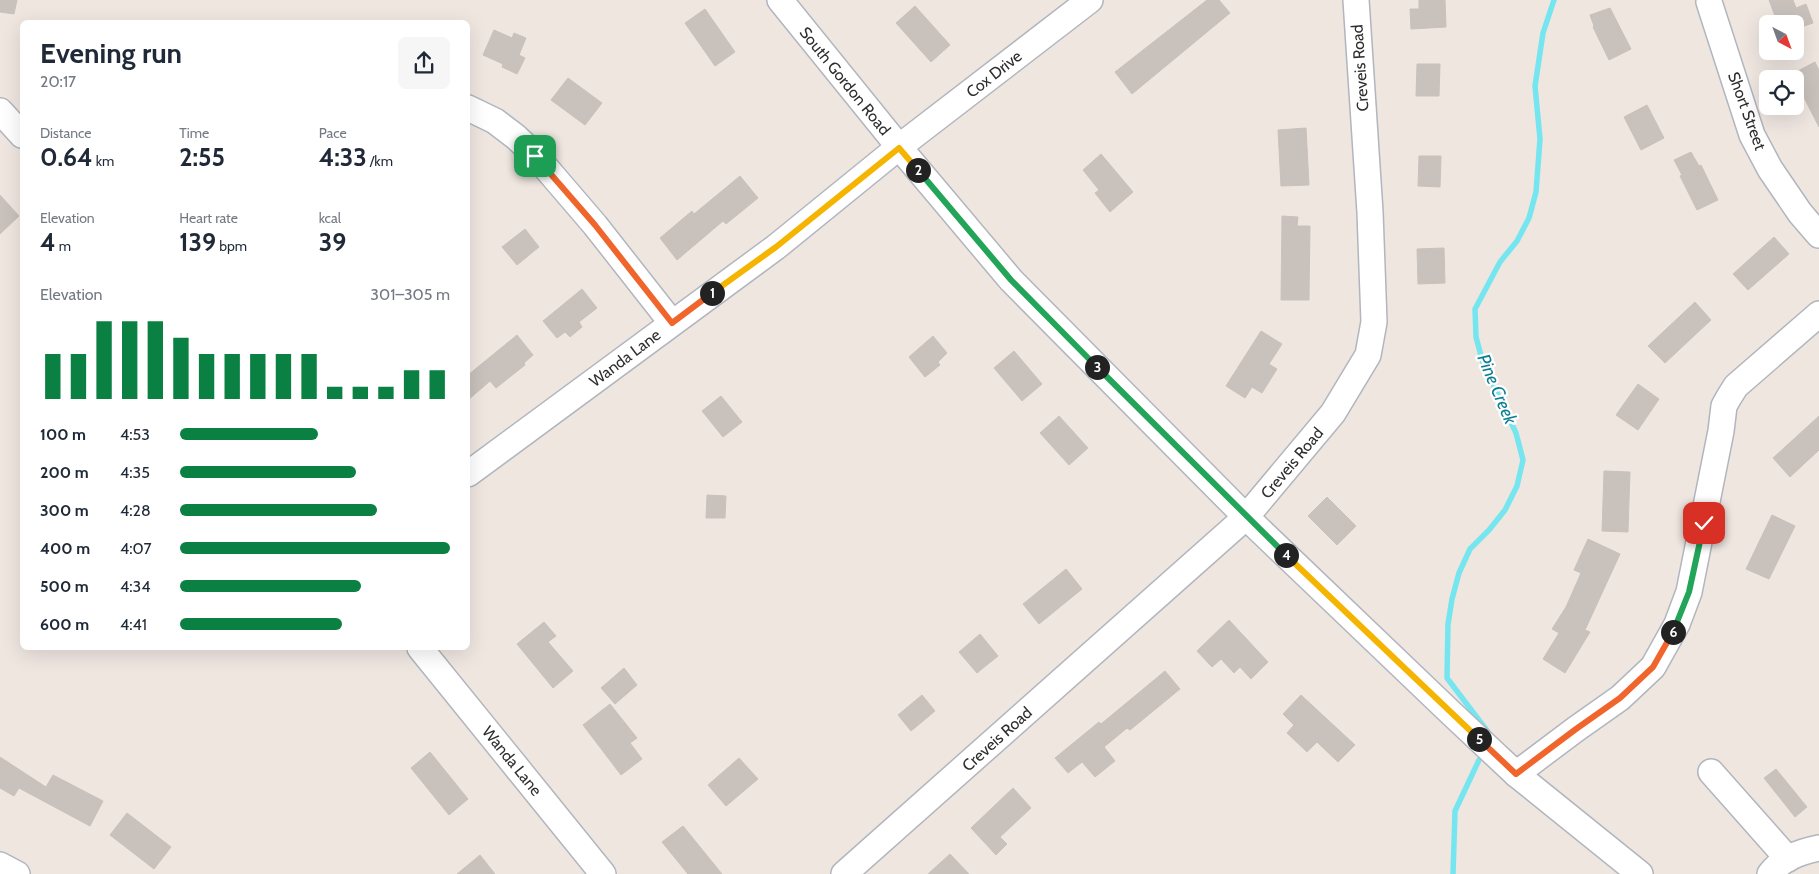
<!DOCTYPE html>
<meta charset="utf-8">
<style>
:root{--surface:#fff;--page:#f6f6f7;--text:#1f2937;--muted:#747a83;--accent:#0b8043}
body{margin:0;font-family:Cabin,sans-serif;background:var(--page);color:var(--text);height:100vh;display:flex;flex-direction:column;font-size:19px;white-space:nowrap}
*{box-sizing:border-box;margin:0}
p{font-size:16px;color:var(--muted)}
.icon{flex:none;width:28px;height:28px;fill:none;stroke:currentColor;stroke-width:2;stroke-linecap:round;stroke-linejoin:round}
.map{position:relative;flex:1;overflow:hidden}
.details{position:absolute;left:20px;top:20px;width:450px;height:630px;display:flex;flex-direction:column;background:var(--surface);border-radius:8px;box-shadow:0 5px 20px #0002}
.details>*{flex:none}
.needle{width:32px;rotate:139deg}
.fabs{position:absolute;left:1759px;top:15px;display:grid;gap:10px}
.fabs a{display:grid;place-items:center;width:45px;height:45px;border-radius:8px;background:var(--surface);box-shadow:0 5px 20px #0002;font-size:25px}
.pin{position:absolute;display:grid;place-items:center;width:42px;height:42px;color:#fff;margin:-21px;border-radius:10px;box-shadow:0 2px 8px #0006}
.km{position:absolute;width:25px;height:25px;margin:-12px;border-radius:50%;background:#222;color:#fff;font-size:14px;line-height:25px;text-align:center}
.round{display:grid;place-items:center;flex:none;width:52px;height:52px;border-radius:8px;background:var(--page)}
.summary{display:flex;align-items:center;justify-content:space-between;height:85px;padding:0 20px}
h1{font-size:28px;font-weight:800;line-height:38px}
.figures{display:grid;grid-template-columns:repeat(3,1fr);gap:8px;height:85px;padding:5px 20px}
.figures div{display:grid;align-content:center}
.figures b{font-size:25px;font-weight:800}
.figures small{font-size:14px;font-weight:400}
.figures p{font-size:14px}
.chart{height:140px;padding:10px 20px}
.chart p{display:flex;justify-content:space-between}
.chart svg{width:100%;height:90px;margin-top:5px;stroke:var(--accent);stroke-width:6}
ul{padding:0 20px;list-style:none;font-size:16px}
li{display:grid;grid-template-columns:80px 60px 1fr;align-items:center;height:38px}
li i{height:12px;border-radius:6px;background:var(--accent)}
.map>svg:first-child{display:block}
</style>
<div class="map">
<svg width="1819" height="874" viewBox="0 0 1819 874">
<rect width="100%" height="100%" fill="#efe6e0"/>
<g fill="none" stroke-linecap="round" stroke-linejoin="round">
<!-- stream -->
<g stroke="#75e6ef" stroke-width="5.5">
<path d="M1488,732L1447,678L1448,624L1452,599L1459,573L1470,549L1489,530L1505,510L1517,486L1523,460L1516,433L1483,363L1476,337L1475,309L1500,262L1517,241L1529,218L1536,192L1540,139L1535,86L1543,33L1554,0"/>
<path d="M1453,874L1455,811L1479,760"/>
</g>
</g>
<!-- building -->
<g fill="#c8c1bc" stroke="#cbc1ba">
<path d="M0,0H17L14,14L0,12Z"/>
<path d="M1207,0H1219L1230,13L1132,94L1115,72Z"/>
<path d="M1419,0H1445L1446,27L1411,29L1410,9H1419Z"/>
<path d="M1769,0H1793L1796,8L1806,4L1813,23L1795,29V24H1778Z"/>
<path d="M915,6L950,45L931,62L896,23Z"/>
<path d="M1610,8L1631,49L1609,60L1593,27L1594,26L1590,15Z"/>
<path d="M705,9L735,52L715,66L685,23Z"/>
<path d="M494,30L512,38L514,33L526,38L519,55L525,58L517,74L502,67L503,64L483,55Z"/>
<path d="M1815,62L1819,70V127L1792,74Z"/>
<path d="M1417,64H1440L1439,96H1416Z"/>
<path d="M568,78L602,103L585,125L551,100Z"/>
<path d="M1647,105L1664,138L1641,150L1624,117Z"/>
<path d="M1306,128L1309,185L1281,186L1278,130Z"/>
<path d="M1691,152L1699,166L1701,165L1718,200L1697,210L1680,176L1682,175L1674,160Z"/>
<path d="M1101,154L1133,192L1110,212L1095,193L1099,190L1083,170Z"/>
<path d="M1419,156H1441L1440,187L1418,186Z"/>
<path d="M740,176L758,198L726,224L723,221L677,260L660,238L692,211L694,214Z"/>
<path d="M0,195L19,216L0,234Z"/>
<path d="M1282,216L1298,217L1297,226H1310L1309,300H1281Z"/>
<path d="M525,229L539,247L517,265L502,247Z"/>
<path d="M1774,237L1789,254L1748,290L1733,274Z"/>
<path d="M1444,248L1445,283L1418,284L1417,249Z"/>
<path d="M582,289L597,308L579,322L582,327L570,337L565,332L557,338L543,321Z"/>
<path d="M1695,302L1711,320L1665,363L1648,346Z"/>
<path d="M1261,331L1282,344L1269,364L1277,369L1262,393L1252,387L1245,398L1226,386Z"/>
<path d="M517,335L533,355L524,363L525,365L496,388L490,381L468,400V375Z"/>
<path d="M933,336L947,353L938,362L940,365L925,377L909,357Z"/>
<path d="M1014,351L1042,384L1022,401L994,368Z"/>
<path d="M1638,384L1659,399L1638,430L1616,415Z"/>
<path d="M721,396L742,422L723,437L702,411Z"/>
<path d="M1059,416L1088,448L1069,465L1040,433Z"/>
<path d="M1819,416V450L1790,477L1773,458Z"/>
<path d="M1604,471L1630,472L1628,532L1602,531Z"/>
<path d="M707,495L726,496L725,518H706Z"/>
<path d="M1327,497L1356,526L1337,545L1308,516Z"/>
<path d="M1772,515L1795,526L1769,579L1746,569Z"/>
<path d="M1588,539L1620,554L1585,630L1590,632L1565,673L1543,659L1559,633L1552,629L1566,607L1581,573L1574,570Z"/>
<path d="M1066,569L1082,589L1039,624L1023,604Z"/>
<path d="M1229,620L1268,662L1251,679L1240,667L1234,673L1221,659L1212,667L1197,651Z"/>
<path d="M544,622L556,636L548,642L573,671L553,688L517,644Z"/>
<path d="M980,634L998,656L977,673L959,652Z"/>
<path d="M624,668L637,685L615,704L601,688Z"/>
<path d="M1165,671L1180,689L1130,730L1127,728L1104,747L1115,761L1095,777L1082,762L1068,773L1055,758L1099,722L1101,724Z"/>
<path d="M922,695L935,711L911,731L898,715Z"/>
<path d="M1301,695L1355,745L1338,762L1317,742L1307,752L1287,733L1294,725L1283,714Z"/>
<path d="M610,704L637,738L630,743L642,759L621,775L583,725Z"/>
<path d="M430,752L468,799L449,815L411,768Z"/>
<path d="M0,757L46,787L53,775L103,801L90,826L19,788L14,796L0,788Z"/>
<path d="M739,758L758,779L726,806L708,785Z"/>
<path d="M1776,769L1807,807L1795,817L1764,778Z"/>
<path d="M1013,788L1031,808L1000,837L1007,844L996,855L971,828Z"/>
<path d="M127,813L171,847L154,869L110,835Z"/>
<path d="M683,826L722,874H688L662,842Z"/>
<path d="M950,854L969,874H928Z"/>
<path d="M480,855L495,874H457Z"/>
</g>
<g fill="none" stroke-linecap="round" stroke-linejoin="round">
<!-- minor casing -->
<g stroke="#b1b6be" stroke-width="28">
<g id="minor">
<path d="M780,0L899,147L1011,280L1246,517L1451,713L1516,774L1640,874"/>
<path d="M1709,2L1752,135L1770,169L1800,213L1819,235"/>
<path d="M468,108L495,121L516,137L535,155L595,225L672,323"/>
<path d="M0,111L22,135"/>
<path d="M468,474L776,247L899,147L1090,0"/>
<path d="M420,648L603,874"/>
<path d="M1711,772L1788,859"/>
<path d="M1516,774L1576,729L1620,698L1653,667L1677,624L1689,592L1721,431L1724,406L1729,397L1736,386L1819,314"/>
<path d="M0,865L17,874"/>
<path d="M844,874L1246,517L1333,413L1368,355L1374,322L1370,212L1356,0"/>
<path d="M1770,874C1782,858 1800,852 1819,848"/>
</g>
</g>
<!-- minor -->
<use href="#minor" stroke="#fff" stroke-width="25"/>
</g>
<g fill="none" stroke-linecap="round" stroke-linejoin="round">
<!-- split-1 casing -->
<g stroke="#fff" stroke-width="10">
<path id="split-1" d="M535,156L595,225L672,323L712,293"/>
</g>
<!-- split-2 casing -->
<g stroke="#fff" stroke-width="10">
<path id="split-2" d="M712,293L776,247L899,148L918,170"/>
</g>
<!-- split-3 casing -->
<g stroke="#fff" stroke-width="10">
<path id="split-3" d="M918,170L1011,280L1097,367"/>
</g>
<!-- split-4 casing -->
<g stroke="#fff" stroke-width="10">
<path id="split-4" d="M1097,367L1286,555"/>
</g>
<!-- split-5 casing -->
<g stroke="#fff" stroke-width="10">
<path id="split-5" d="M1286,555L1479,739"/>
</g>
<!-- split-6 casing -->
<g stroke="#fff" stroke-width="10">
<path id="split-6" d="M1479,739L1516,774L1576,729L1620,698L1653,667L1673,632"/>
</g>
<!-- split-7 casing -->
<g stroke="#fff" stroke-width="10">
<path id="split-7" d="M1673,632L1689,592L1704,523"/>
</g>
<!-- split-1 -->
<use href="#split-1" stroke="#f0652b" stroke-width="6"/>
<!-- split-2 -->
<use href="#split-2" stroke="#f5b400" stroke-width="6"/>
<!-- split-3 -->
<use href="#split-3" stroke="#22a559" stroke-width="6"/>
<!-- split-4 -->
<use href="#split-4" stroke="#22a559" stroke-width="6"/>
<!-- split-5 -->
<use href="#split-5" stroke="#f5b400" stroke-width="6"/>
<!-- split-6 -->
<use href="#split-6" stroke="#f0652b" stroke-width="6"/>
<!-- split-7 -->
<use href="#split-7" stroke="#22a559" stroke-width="6"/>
</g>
<g text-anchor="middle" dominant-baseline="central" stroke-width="4.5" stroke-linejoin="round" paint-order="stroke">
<!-- street labels -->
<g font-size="16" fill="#2e2e2e" stroke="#fff">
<text transform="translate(1360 68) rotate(-94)">Creveis Road</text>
<text transform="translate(994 74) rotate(-38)">Cox Drive</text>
<text transform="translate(845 81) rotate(51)">South Gordon Road</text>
<text transform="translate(1747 111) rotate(70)">Short Street</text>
<text transform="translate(625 358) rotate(-37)">Wanda Lane</text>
<text transform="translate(1292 463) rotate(-50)">Creveis Road</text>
<text transform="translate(997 739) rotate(-42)">Creveis Road</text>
<text transform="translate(512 761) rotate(51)">Wanda Lane</text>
</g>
<!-- water labels -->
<g font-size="18" font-style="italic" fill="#0d7f94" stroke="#fff">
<text transform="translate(1497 389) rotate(67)">Pine Creek</text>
</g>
</g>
</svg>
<div class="fabs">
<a><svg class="needle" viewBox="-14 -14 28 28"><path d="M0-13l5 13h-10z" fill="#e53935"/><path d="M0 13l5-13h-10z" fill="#747a83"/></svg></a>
<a><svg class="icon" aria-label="locate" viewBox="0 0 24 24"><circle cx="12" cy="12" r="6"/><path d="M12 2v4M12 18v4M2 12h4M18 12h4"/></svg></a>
</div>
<div class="pin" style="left:535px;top:156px;background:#1e9e55"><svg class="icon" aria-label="arrive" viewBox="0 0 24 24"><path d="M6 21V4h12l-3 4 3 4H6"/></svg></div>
<div class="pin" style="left:1704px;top:523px;background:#d93025"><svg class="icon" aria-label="check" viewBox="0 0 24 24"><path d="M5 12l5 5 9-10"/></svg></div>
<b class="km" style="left:712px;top:293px">1</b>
<b class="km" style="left:918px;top:170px">2</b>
<b class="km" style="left:1097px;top:367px">3</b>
<b class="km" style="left:1286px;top:555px">4</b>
<b class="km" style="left:1479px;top:739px">5</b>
<b class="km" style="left:1673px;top:632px">6</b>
<section class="details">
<div class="summary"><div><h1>Evening run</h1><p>20:17</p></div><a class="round"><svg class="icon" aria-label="share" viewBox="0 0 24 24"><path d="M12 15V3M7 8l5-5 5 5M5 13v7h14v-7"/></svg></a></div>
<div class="figures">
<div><p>Distance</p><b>0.64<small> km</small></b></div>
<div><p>Time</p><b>2:55</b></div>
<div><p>Pace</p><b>4:33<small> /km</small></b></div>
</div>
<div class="figures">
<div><p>Elevation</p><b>4<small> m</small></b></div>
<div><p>Heart rate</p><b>139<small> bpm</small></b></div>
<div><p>kcal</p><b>39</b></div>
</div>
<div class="chart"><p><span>Elevation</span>301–305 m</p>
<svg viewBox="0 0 160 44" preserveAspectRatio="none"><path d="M5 44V22M15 44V22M25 44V6M35 44V6M45 44V6M55 44V14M65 44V22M75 44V22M85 44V22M95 44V22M105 44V22M115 44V38M125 44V38M135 44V38M145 44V30M155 44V30"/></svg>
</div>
<ul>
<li><b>100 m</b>4:53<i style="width:51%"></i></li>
<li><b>200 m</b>4:35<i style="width:65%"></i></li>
<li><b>300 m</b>4:28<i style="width:73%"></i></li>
<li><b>400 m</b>4:07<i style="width:100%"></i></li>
<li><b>500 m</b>4:34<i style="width:67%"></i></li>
<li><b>600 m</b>4:41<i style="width:60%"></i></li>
</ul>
</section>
</div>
